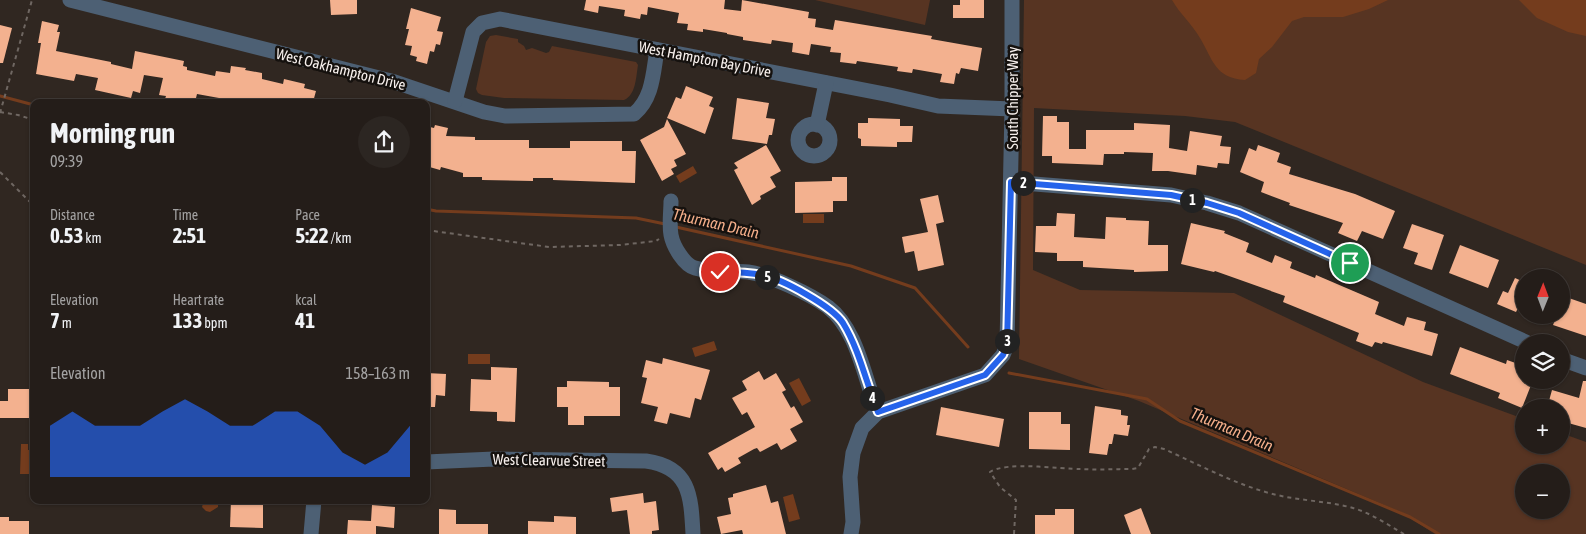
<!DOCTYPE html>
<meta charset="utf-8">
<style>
:root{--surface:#241d19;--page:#2c2622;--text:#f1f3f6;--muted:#a3a2a2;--line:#413b38;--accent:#2563eb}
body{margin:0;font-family:"Asap Condensed",sans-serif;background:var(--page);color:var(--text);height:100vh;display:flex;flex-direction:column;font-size:19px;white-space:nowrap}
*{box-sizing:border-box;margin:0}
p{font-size:16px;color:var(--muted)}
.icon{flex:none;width:28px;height:28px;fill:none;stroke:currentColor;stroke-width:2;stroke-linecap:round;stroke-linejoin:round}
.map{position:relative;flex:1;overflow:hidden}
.side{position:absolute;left:30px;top:99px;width:400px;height:405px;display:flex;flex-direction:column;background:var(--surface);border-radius:10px;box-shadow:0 1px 4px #0004,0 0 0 1px var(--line)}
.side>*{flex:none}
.needle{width:32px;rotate:1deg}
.controls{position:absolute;left:1515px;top:269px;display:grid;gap:10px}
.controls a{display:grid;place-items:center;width:55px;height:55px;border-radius:50%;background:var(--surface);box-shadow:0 1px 4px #0004,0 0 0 1px var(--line);font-size:25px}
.pin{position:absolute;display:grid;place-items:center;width:42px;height:42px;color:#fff;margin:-21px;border:2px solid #fff;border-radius:50%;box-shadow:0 1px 5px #0007}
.km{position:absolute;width:25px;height:25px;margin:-12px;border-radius:50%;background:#222;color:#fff;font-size:14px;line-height:25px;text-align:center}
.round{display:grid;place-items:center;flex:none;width:52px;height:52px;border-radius:26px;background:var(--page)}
.headline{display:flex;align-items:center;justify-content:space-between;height:85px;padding:0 20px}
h1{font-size:28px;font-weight:700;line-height:38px}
.metrics{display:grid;grid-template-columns:repeat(3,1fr);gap:8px;height:85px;padding:5px 20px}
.metrics div{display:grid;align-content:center}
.metrics b{font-size:21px;font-weight:700}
.metrics small{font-size:14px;font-weight:400}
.metrics p{font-size:14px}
.chart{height:140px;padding:10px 20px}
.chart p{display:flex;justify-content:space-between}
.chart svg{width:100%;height:90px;margin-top:5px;fill:var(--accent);opacity:.7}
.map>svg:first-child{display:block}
</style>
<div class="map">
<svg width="1586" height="534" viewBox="0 0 1586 534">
<rect width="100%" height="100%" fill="#302721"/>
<!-- green -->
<g fill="#573422" fill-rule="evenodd">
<path d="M815,0H930L925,25Z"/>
<path d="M1024,0H1586V265L1235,122L1185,116L1034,108L1033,270L1080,290L1234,293L1423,382L1524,419V445H1561V433L1586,442V534H1435L1401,512L1139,401L1019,359ZM1524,472H1561V510H1524Z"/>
<path d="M496,35L518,39V42L524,46L526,50L532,48L546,53L549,52L552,46L636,62L638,65C636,77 636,95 624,100L504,98L482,95L478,93L476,89L486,42L490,36Z"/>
</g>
<!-- water -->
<g fill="#743c1d">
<path d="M1172,0H1388L1369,9L1343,17H1304L1292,21L1272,47L1259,59L1256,73L1245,80C1215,78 1213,60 1200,38C1192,24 1180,14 1172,0Z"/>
<path d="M1519,0H1586V36L1568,32L1537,18Z"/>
<path d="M693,166L697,173L680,183L676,176Z"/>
<rect x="803" y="214" width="21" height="9"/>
<path d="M714,341L717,350L695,357L692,348Z"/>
<rect x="468" y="354" width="22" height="10"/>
<path d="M799,378L811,401L802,406L789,383Z"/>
<path d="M21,444H28V450H32L31,474H20Z"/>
<path d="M793,494L800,519L789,522L783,497Z"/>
<path d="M204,500H220L221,503L218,504V507L210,512L206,511L202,507Z"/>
</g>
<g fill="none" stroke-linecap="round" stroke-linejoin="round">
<!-- stream -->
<g stroke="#743c1d" stroke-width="3">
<path d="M0,96L34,105"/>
<path d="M426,209L436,211L636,218L665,224"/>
<path d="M676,227L851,266L915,288L968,347"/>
<path d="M1009,373L1147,399L1180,421L1410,517L1439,534"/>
</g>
</g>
<!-- building -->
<g fill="#f3b18f">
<path d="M330,0H357V14L331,15Z"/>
<path d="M586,0H725L724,9L741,11L742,0L809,12L808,18L816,19L815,27L833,30L835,20L932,36L931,39L982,48L978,71L961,68L959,74L956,73L954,84L940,82L942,74L913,69L912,73L897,71L898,67L857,61L856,64L840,62L841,53L830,52L831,47L811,44L809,55L792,52L793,43L772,40L771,44L743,40V37L727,34V33L703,29V32L687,30L688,24L677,23L679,13L648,7L647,15L641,14L640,19L624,16L625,10L599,6L598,13L584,10Z"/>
<path d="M960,0H984V18H953V5H960Z"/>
<path d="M411,8L441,17L437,31L443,32L440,45L436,44L434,52L430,51L427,64L416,61L417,57L410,55L412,46L405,45L409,29H406Z"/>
<path d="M42,21L59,25L57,32H60L56,51L111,62V64L132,69L135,51L184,61L183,66L187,67V70L215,76L216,71L230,73L231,66L246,68L245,70L262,73V79L283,84L284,79L305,84L304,88L316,91L313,102H279L258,98L257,102H218L219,98L197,94L195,102L180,100V102H164L166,96L159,95L163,78L144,75L140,93L133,91L131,98L95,90L98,78L76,74L74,81L36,74L41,43H38Z"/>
<path d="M0,25L12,28L3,63H0Z"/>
<path d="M686,86L713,97L709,106L714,108L705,134L667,118L676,97L681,99Z"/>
<path d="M737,98L769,103L766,118L775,119L772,135H769L767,144L732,139Z"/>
<path d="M1043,116H1057V122H1069V149H1086V130H1134V123L1170,125L1169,148L1187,151L1190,131L1222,136L1220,146L1231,147L1229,164L1218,163L1217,168L1197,165L1196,175L1168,171H1152L1153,153L1124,152V154H1104L1103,165L1052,163V156H1042Z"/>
<path d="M868,118L900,119V126H913L912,142H897V147L861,146V139L858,138V123H868Z"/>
<path d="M667,119L686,154L674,160L677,166L671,169L674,174L662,181L640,140L664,127Z"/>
<path d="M435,125L448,128L446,136L475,137V140H529V148H570V141H622V151H636L635,183L553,180V178H533V181L482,180V177H463V173L441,167L440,170L426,166V126L434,128Z"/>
<path d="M766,145L781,171L770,177L776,187L760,196L761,199L752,205L734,170L738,168L734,163Z"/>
<path d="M1258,145L1280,153L1277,162L1291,167L1289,174L1355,194L1395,211L1383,239L1362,231L1357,241L1338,233L1343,223L1289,205L1290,203L1261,192L1264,182L1240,172L1249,148L1256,151Z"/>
<path d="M832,177H847V201H833V212L795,213V182L832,181Z"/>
<path d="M938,195L944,222L936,224L944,265L918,271L914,251L905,253L902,237L928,232L920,199Z"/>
<path d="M1057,213L1075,214L1074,237L1105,239L1106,217L1126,218V220L1149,221L1148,245H1168V271L1134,272V270L1083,267V261H1057V253L1035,252L1036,226H1056Z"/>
<path d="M1191,223L1225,231L1224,233L1249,243L1246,252L1272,263L1275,255L1292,262L1290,268L1315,278L1316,275L1379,302L1375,314L1404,326L1407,317L1426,322L1424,330L1438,334L1432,356L1383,342L1382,344L1375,342L1372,347L1356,341L1359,333L1283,302L1285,296L1215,271L1214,272L1181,264Z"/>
<path d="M1412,224L1444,235L1432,270L1414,264L1418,253L1403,248Z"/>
<path d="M1460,245L1499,260L1488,288L1449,273Z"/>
<path d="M1515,278L1524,282V306L1520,304L1516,312L1497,304L1503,291L1508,293Z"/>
<path d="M1563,296L1586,304V336L1553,325L1557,315H1561V302Z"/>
<path d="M1460,347L1506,364L1507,360L1524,366V380H1533L1522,408L1498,398L1500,393L1450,374Z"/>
<path d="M663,358L710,370L701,400L695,398L690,418L670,413L667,424L654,421L658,407L641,403L647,378L642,377L646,360L662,364Z"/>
<path d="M491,367L517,368L515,422L497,421V412L470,411L471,379L491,380Z"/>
<path d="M759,371L764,380L776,373L786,390L782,392L791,408L794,406L803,422L790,429L797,441L781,450L777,443L760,452L757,448L754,449L738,458L741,463L725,472L722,467L718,470L708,453L755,427L747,412L742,415L732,398L747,390L742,381Z"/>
<path d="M426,373L446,374L445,396L436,395L435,407H426Z"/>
<path d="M567,381L609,382V387H620V416H584V425H568V407H557V387H567Z"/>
<path d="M1583,381H1586V428L1561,421V408H1547L1552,390L1579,398Z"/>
<path d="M8,389H34V418H0V401H8Z"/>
<path d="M1095,406L1121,410V415L1128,416L1127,425H1130L1128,436L1114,434L1112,444H1109L1107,455L1089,453Z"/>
<path d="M941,407L1004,419L999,447L936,435Z"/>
<path d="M1029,412H1061V424H1070V450L1029,449Z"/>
<path d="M766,485L771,503L778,501L786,534H743L742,530L721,534L717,517L731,514L728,498L733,497V494Z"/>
<path d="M643,493L644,503L656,501L659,530L652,531V534H630L627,510L612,512L610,498Z"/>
<path d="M231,500H263V528L230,527Z"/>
<path d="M372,505L395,507L394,528L376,526V534H347L348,520L371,521Z"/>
<path d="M1141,508L1151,534H1131L1124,515Z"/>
<path d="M439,509L456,510V524H488V534H439Z"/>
<path d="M1055,509H1074V534H1035V515H1055Z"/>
<path d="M554,516L576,517V534H528V521L554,522Z"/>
<path d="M0,517H9V521H29V534H0Z"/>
</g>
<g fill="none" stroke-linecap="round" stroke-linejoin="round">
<!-- path -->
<g stroke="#6f6762" stroke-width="2" stroke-dasharray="4 4" stroke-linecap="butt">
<path d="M0,112L18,115L34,120"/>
<path d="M0,113L32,0"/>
<path d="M0,172L34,206"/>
<path d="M426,230L549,247L620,245L656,241L659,239"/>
<path d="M1014,534L1016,500L1000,487L990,472C1007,461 1059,469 1081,469C1098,470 1115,469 1132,469L1138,468L1149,449L1155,447L1164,449C1200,465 1238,486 1277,495C1302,501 1328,501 1353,508C1371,513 1388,525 1404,534"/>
</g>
<!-- minor -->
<g stroke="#4d6074" stroke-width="15">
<path d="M70,0L395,82L484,112L505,116L634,114C653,98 653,73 657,50"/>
<path d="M455,101L473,32L482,23L500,19L890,95L938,106L1012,109"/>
<circle cx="814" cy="140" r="16"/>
<path d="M817,125L826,83"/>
<path d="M1011,182L1171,195L1207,203L1239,213L1526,342"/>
<path d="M671,201C671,212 669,224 671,235C673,246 684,265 695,268C712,273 730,270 748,272C770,275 810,294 828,307C858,330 864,379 878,412"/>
<path d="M1561,359L1586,368"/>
<path d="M426,462L494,459L646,461C690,467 691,496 693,534"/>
<path d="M311,534L314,500"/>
<path d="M851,534L853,522L850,477L853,453L862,428L878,412L985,375L1003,355L1007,345L1012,109V0"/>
</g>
</g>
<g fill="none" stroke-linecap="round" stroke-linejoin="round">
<!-- route casing -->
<g stroke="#fff" stroke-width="10">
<path id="route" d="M720,272C734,272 748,272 762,275C782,279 832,306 843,323C860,351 866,383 878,412L985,375L1003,355L1007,345L1011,182L1171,195L1207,203L1239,213L1350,263"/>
</g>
<!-- route -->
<use href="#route" stroke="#2563eb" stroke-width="6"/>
</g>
<g text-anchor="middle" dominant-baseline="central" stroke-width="5" stroke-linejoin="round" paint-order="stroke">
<!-- street labels -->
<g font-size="15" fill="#f7f0ed" stroke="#15110e">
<text transform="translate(705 59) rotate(11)">West Hampton Bay Drive</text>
<text transform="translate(341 69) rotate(14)">West Oakhampton Drive</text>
<text transform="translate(1012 98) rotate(-90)">South Chipper Way</text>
<text transform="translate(549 460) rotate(1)">West Clearvue Street</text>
</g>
<!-- water labels -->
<g font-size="16" font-style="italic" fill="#f4ae8a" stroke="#15110e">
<text transform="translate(716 223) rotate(13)">Thurman Drain</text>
<text transform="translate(1232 429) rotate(23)">Thurman Drain</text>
</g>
</g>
</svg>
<div class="controls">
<a><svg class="needle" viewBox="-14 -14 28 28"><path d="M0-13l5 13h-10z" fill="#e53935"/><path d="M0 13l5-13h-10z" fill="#a3a2a2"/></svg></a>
<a><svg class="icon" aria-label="layers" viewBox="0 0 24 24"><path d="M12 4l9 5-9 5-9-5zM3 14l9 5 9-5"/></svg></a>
<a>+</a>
<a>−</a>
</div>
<div class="pin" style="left:1350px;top:263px;background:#1e9e55"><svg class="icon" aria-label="arrive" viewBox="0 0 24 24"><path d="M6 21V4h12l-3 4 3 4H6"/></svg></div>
<div class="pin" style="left:720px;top:272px;background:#d93025"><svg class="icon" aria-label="check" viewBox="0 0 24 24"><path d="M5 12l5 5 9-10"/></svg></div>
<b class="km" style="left:1192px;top:200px">1</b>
<b class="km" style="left:1023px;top:183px">2</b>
<b class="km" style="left:1007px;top:341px">3</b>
<b class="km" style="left:872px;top:398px">4</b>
<b class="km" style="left:767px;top:277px">5</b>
<section class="side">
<div class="headline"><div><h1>Morning run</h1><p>09:39</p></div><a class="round"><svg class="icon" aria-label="share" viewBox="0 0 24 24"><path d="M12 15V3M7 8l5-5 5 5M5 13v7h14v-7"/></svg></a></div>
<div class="metrics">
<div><p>Distance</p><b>0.53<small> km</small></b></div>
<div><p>Time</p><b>2:51</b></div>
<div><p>Pace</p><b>5:22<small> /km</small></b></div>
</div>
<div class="metrics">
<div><p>Elevation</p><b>7<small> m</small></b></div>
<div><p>Heart rate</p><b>133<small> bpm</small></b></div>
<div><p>kcal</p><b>41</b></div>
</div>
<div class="chart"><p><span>Elevation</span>158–163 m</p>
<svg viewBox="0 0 160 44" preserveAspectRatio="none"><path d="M0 44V19L10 12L20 19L30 19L40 19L50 12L60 6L70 12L80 19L90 19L100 12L110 12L120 19L130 32L140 38L150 32L160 19V44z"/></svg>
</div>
</section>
</div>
